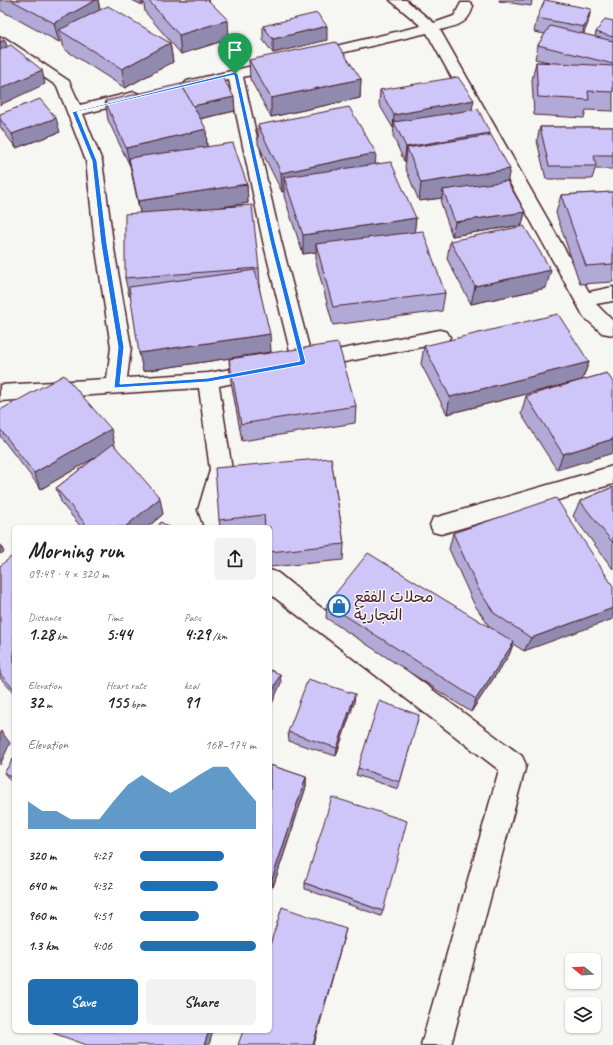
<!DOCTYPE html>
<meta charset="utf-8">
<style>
:root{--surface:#fff;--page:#f2f2f2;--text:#222;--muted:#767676;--accent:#1f6fb2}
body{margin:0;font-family:Caveat,"Playpen Sans Arabic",sans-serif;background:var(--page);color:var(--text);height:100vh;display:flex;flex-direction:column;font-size:15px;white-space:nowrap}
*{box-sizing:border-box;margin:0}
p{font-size:13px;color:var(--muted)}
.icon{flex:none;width:22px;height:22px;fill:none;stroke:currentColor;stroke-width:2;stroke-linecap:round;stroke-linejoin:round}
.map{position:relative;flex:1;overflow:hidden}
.drawer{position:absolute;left:12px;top:525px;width:260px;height:508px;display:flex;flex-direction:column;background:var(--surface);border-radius:6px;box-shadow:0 1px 3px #0004}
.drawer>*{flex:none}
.needle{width:26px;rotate:288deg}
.tools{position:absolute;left:565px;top:953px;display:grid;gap:8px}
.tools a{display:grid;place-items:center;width:36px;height:36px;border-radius:6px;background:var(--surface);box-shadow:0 1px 3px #0004;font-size:20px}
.pin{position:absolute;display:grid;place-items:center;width:34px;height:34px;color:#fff;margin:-41px -17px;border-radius:50% 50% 50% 0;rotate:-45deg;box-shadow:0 0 4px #0007}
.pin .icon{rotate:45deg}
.round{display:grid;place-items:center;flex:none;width:42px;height:42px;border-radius:6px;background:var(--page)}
.overview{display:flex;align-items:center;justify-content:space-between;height:68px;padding:0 16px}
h1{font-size:22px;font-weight:600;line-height:30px}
.stats{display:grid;grid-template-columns:repeat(3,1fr);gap:6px;height:68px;padding:4px 16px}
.stats div{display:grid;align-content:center}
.stats b{font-size:17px;font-weight:600}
.stats small{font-size:11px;font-weight:400}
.stats p{font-size:11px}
.chart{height:112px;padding:8px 16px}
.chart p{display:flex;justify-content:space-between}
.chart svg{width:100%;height:72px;margin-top:4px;fill:var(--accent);opacity:.7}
.primary-button{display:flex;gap:8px;margin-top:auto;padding:8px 16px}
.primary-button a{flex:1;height:46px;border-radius:6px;background:var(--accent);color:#fff;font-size:16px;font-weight:600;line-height:46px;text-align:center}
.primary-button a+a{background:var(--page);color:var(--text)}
ul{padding:0 16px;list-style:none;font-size:13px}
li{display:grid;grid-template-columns:64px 48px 1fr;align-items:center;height:30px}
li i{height:10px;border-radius:5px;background:var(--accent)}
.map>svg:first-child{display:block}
</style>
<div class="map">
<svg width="613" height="1045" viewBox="0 0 613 1045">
<rect width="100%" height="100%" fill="#f6f6f2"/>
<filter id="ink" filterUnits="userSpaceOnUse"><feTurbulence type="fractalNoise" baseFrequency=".025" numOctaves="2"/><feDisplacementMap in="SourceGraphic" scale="8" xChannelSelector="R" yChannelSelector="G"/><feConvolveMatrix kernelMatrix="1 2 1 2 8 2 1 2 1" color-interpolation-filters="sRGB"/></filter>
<g filter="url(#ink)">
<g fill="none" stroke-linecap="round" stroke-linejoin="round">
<!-- minor casing -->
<g stroke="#4a1f2b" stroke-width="3">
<g id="minor">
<path d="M390,0H406L434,23L454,16L461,3H471L473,6C469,24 456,26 440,30L589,292L613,287V301L596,304L613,321V335L602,333L584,317L427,33L311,60L306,59L304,56L306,53L421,26Z"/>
<path d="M0,37L5,38L69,81L80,105L134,92L139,94L142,97L139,100L83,114L102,161L113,243L131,347L127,378L208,373L260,364L267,366L270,371L267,376L219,386L232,470L220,510L226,527H204L198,510L210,470L199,388L0,401V385L107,379L111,347L95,243L86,161L57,86L0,48Z"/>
<path d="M278,60L283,61L285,64L283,67L243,77L281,241L311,355L440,330L447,332L450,337L447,342L303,370L296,368L293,363L263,241L229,80L192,89L187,87L184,84L187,81Z"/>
<path d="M613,466V484L441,534L433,532L430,525L433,518L441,516Z"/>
<path d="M270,570L278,573L311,600L522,756L526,765L451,1045H421L499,770L270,594Z"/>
</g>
</g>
<!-- minor -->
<use href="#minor" fill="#f6f6f2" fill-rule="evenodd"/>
</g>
<!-- wall -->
<g fill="#b1aad6" stroke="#4a1f2b">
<path d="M0,0H98L100,10L170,43L173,62L125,88L64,49L62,40L59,42L0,10Z"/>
<path d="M132,0H208L229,39L181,54L145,12L144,4L142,5Z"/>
<path d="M499,0H532L531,6L499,1Z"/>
<path d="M537,18L588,23L583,34L595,37L596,32L613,21V111L586,110L584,118L534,115L532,80L536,62H549L535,59L538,45L545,34L534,32Z"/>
<path d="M263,26L327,40L273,53L263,40Z"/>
<path d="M249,60L361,79L360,98L271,117L250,79Z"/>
<path d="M380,90L472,110L490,133V135L508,181L525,212L522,225L452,236L441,203L442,198L419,201L405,167L406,161H404L393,136L394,128H393L379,104Z"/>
<path d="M105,101L235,111L200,119L206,129L207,146L247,184L248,203L217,208L259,268L260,286H259L271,352L143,371L131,296H129L125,278L140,213L130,166L108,120Z"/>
<path d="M0,114L60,132L16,148L1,128L0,126Z"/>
<path d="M258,125L376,164L416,218L414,232L445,293L442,311L333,325L316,262V252L303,254L284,196V191L282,192L258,144Z"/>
<path d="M540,127H613V169H595L592,179H546L537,141Z"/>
<path d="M613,192V282L580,284L556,213L561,195Z"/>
<path d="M450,241L546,288L471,304L447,259Z"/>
<path d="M424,346L589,362L582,380L447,414L421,364Z"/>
<path d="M229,359L356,406L355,423L242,441L230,376Z"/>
<path d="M607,373L557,470L521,414L526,396Z"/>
<path d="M0,410L115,446L163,514L148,527H81L62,504L56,488L99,455L41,489L0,436Z"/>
<path d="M331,458L344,544L343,560L270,567V527H220L219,520Z"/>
<path d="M613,487V569L573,516L580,501Z"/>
<path d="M453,533L613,586L524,651L513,644L509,655L471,712L326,618L327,604L489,626L474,604L449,549Z"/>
<path d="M14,560V693L0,678V566Z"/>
<path d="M354,703L336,756L289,741L288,732Z"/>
<path d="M419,715L398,789L356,775L358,768Z"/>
<path d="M14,758V785L4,773Z"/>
<path d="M270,765L306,777V787L273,887L270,886Z"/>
<path d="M305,883L383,911L381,916L305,889Z"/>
</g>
<!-- shaded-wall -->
<g fill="#908bae" stroke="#4a1f2b">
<path d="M96,0H98L101,18L59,30L62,40L59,42L54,23Z"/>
<path d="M141,0H143L144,4L142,5Z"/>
<path d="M591,9L588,23L581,41L584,27Z"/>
<path d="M228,20L229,39L181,54L179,35Z"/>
<path d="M327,26V40L273,53V39Z"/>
<path d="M5,40L9,53L0,58V42Z"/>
<path d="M170,43L173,62L125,88L122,69Z"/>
<path d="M42,70L45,84L0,105V89Z"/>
<path d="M361,79L360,98L271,117V98Z"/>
<path d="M234,97L235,111L194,120L193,106Z"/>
<path d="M474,100L471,114L394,122V128H393L394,115Z"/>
<path d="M56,118L60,132L16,148L12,134Z"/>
<path d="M206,129L207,148L130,166L126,148Z"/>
<path d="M490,133L487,147L407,148L406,161H404L406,147Z"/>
<path d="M376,153L375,172L284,177V191L282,192L281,173Z"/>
<path d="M510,169L506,188L443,190L442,198L419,201L421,183Z"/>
<path d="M247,184L248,203L141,219L138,201Z"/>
<path d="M525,212L522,225L452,236L455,222Z"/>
<path d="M416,218L414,236L316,244V252L303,254V235Z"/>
<path d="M551,270L546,288L471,304L475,286Z"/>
<path d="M270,334L271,352L143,371L139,353Z"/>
<path d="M589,362L582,380L447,414L450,397Z"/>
<path d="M111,429L115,446L41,489L34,473Z"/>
<path d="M613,439V453L557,470L563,454Z"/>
<path d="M160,498L163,514L148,527H125Z"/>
<path d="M0,544L4,552L0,554Z"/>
<path d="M613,608V619L524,651L531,638Z"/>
<path d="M514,642L509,655L471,712L476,699Z"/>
<path d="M280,674L281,683L270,708V698Z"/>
<path d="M355,694L354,703L336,756L337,748Z"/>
<path d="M1,731L10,743L0,765V732Z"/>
<path d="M306,777V787L273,887L272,879Z"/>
<path d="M346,929L314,1045H313Z"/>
<path d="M209,1031H213L209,1045H204Z"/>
</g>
<!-- building -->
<g fill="#cec6f9" stroke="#4a1f2b">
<path d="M11,0H96L54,23Z"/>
<path d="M148,0H208L228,20L179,35Z"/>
<path d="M545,0L591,9L584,27L537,18Z"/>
<path d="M108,6L170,43L122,69L59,30Z"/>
<path d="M317,13L327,26L273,39L263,26Z"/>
<path d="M605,19L613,21V37L596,32Z"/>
<path d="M550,26L613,41V64L538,45Z"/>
<path d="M0,36L5,40L0,42Z"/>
<path d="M336,42L361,79L271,98L249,60Z"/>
<path d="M11,45L42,70L0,89V50Z"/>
<path d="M536,62L613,66V92L588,91L589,100L538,97Z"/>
<path d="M222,76L234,97L193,106L181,84Z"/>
<path d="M458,77L474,100L394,115L380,90Z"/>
<path d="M181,84L206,129L126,148L105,101Z"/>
<path d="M40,99L56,118L12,134L0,119V114Z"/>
<path d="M349,107L376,153L281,173L258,125Z"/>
<path d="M478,109L490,133L406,147L394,122Z"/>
<path d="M540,127H613V155H594L596,166H549Z"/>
<path d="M491,135L510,169L421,183L407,148Z"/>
<path d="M233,143L247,184L138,201L129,158Z"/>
<path d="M391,162L416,218L303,235L284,177Z"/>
<path d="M507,181L525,212L455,222L443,190Z"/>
<path d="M613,192V264L586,266L561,195Z"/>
<path d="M252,205L259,268L125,278V214Z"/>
<path d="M524,226L551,270L475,286L450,241Z"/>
<path d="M423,231L445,293L333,307L316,244Z"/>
<path d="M255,270L270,334L139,353L129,287Z"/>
<path d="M558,314L589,362L450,397L424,346Z"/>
<path d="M338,343L356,406L241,424L229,359Z"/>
<path d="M607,373L613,382V439L563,454L526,396Z"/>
<path d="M64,375L111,429L34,473L0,429V410Z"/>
<path d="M113,444L160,498L125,527H88L56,488Z"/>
<path d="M331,458L344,544L270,552V527H265L264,515L219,520L215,468Z"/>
<path d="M613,487V543L580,501Z"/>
<path d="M556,498L613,586V608L531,638L494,613L479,590L453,533Z"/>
<path d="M161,522L169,527H157Z"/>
<path d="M368,553L514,642L476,699L327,604Z"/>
<path d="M11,557L14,560V689L0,674V566Z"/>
<path d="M270,670L280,674L270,698Z"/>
<path d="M308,679L355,694L337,748L288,732Z"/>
<path d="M379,701L419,715L400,782L358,768Z"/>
<path d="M14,758V778L4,773Z"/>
<path d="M270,765L306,777L272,879H270Z"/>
<path d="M332,797L407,821L383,911L305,883Z"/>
<path d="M282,907L346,929L313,1045H238L243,1031H270V945Z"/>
<path d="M54,1031H209L204,1045H87L53,1033Z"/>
</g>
</g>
<!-- route -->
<path fill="#1a73e8" stroke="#fff" fill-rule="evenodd" d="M235,72L238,74L275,241L306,363L303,365L208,382L114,388L118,347L101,244L92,161L72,112ZM234,75L270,241L300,361L208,378L120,384L124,347L107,244L97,161L77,112Z"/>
<!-- icons -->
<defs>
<g id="shop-ring" transform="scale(1.15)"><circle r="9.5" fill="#f6f6f2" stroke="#1f6fb2" stroke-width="1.5"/><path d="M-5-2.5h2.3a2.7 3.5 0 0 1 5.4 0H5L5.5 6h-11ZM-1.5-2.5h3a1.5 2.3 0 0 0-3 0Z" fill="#1f6fb2"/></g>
</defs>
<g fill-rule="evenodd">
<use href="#shop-ring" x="339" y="606"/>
</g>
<g text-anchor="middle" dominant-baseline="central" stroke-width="3" stroke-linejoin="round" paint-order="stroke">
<!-- poi labels -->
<g font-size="16" fill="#4a1f2b" stroke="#f6f6f2" text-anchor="start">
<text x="354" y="597">محلات الفقع<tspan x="354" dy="18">التجارية</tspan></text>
</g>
</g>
</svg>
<div class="tools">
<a><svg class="needle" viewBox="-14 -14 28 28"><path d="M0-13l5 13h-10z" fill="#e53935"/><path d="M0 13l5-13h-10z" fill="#767676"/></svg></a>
<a><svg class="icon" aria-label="layers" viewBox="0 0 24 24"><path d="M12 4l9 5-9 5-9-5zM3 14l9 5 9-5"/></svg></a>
</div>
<div class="pin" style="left:235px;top:74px;background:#1e9e55"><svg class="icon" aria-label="arrive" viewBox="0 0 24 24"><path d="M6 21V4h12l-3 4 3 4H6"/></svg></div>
<section class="drawer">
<div class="overview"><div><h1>Morning run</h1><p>09:49 · 4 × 320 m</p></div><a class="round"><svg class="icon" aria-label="share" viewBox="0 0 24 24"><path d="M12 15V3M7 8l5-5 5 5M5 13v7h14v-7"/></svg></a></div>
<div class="stats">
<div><p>Distance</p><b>1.28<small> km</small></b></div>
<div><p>Time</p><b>5:44</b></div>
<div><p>Pace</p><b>4:29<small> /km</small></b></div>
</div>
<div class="stats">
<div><p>Elevation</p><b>32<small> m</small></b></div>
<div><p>Heart rate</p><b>155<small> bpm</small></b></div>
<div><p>kcal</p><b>91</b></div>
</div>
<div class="chart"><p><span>Elevation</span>168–174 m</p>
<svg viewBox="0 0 160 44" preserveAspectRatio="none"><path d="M0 44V27L10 33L20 33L30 38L40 38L50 38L60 27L70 17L80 11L90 17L100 22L110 17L120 11L130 6L140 6L150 17L160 27V44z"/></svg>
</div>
<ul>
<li><b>320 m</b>4:27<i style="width:72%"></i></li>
<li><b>640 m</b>4:32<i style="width:67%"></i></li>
<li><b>960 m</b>4:51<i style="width:51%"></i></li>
<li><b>1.3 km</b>4:06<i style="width:100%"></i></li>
</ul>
<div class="primary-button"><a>Save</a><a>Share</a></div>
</section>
</div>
